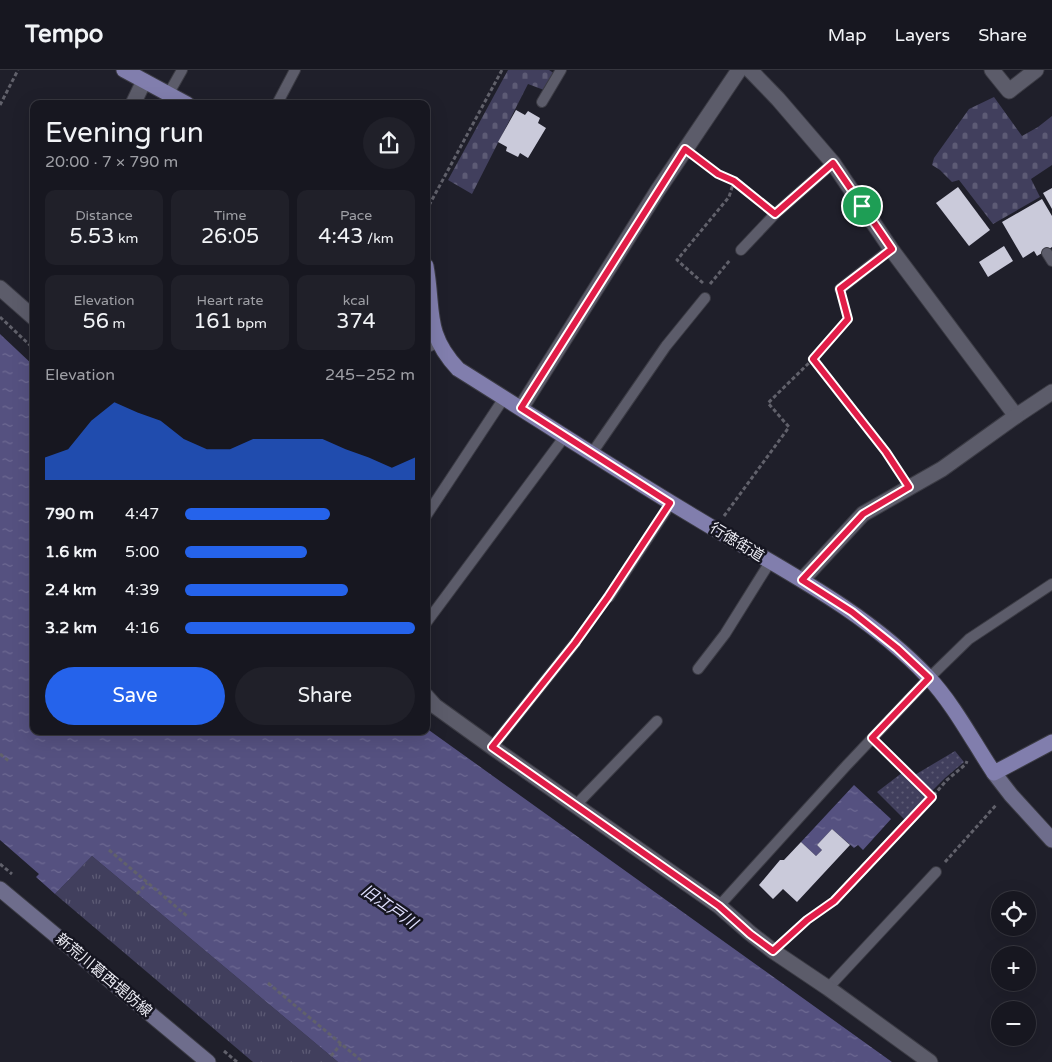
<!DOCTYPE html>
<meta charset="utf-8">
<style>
:root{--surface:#171720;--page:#202029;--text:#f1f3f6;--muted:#9e9fa5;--line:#36363e;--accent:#2563eb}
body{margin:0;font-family:"Varela Round","Noto Sans JP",sans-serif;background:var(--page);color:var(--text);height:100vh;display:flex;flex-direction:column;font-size:19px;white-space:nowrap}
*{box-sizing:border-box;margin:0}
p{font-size:16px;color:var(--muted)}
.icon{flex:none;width:28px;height:28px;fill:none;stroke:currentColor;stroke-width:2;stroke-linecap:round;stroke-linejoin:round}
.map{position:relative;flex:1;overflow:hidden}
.details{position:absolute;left:30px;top:30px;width:400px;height:635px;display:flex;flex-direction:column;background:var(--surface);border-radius:10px;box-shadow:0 5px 20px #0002,0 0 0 1px var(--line)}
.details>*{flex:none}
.buttons{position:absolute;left:991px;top:821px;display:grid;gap:10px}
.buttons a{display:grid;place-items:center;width:45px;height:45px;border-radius:50%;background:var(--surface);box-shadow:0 5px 20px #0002,0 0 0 1px var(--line);font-size:25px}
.pin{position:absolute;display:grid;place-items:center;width:42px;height:42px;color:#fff;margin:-21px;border:2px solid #fff;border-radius:50%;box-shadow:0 1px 5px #0007}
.round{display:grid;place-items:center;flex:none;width:52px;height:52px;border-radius:26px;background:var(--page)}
.head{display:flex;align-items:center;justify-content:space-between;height:85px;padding:0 15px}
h1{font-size:28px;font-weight:600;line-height:38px}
.metrics{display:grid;grid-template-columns:repeat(3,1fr);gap:8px;height:85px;padding:5px 15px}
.metrics div{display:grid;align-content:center;border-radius:10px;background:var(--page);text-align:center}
.metrics b{font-size:21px;font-weight:600}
.metrics small{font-size:14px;font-weight:400}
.metrics p{font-size:14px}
.chart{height:140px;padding:10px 15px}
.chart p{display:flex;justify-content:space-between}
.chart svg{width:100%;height:90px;margin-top:5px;fill:var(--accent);opacity:.7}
.cta{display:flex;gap:10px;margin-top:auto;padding:10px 15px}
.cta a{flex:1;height:58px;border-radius:30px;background:var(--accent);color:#fff;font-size:20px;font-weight:600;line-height:58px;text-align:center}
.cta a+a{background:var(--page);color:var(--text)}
ul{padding:0 15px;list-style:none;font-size:16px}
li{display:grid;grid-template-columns:80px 60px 1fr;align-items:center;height:38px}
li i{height:12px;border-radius:6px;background:var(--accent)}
header{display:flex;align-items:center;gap:30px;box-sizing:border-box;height:70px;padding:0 25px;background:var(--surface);border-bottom:1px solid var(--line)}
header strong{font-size:24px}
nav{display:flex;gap:28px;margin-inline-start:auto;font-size:18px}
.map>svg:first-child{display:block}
</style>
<header>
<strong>Tempo</strong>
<nav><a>Map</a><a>Layers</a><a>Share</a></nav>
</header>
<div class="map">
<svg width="1052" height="992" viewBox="0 0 1052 992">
<defs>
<pattern id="grass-tufts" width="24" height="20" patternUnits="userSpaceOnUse" patternTransform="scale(1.25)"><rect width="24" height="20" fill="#413f5d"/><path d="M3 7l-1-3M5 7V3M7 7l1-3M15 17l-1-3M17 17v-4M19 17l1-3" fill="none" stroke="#5d5b75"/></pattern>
<pattern id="cemetery-stones" width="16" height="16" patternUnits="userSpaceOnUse" patternTransform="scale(1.25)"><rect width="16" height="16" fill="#413f5d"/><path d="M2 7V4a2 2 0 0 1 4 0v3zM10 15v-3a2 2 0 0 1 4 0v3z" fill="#5d5b75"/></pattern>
<pattern id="park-dots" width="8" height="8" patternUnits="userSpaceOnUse" patternTransform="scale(1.25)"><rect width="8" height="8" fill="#413f5d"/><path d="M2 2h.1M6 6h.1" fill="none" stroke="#5d5b75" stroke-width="1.8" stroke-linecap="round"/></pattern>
<pattern id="water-ripples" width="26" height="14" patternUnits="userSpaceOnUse" patternTransform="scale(1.25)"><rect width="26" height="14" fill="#555180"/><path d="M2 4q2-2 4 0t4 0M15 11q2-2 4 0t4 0" fill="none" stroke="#6e6a93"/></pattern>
</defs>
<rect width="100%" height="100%" fill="#1f1f2a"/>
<!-- grass -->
<path fill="url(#grass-tufts)" d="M92,786L338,992H253L55,824Z"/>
<!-- cemetery -->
<g fill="url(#cemetery-stones)">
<path d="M508,0H549L555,4L544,20L528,14L472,124L448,110Z"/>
<path d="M994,27L1022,66L1038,57L1052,46V95L1031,109L1040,127L993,154L959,110L952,112L940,100L932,95L934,88L969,39Z"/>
</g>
<!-- park -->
<path fill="url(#park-dots)" d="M955,681L964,692L945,708L904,749L877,722L907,699L913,706Z"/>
<!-- water -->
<g fill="url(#water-ripples)">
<path d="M0,264L34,296V661H426V658L892,992H338L92,786L55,824L36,807L39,804L0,770Z"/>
<path d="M854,715L891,749L863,780L858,775L854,778L832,759L817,775L822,780L816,786L801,772Z"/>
</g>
<!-- building -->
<g fill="#cacada">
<path d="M516,40L525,45L528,41L540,48L538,53L546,58L528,88L520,83L518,87L506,81L507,77L498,72Z"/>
<path d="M958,117L990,160L969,176L936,133Z"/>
<path d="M1052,118V139L1043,123Z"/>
<path d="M1042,129L1052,146V177L1037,186L1034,181L1023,188L1002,152Z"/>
<path d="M1004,176L1013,191L988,207L979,192Z"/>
<path d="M832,759L850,775L797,832L783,819L773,829L759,815L780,790H784L801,772L816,786L822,780L817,775Z"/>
</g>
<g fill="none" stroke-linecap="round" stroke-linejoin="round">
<!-- lane casing -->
<g stroke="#3b3b44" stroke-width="12">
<g id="lane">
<path d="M169,23L182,0"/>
<path d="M542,32L561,0"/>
<path d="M277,34L295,0"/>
<path d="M741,180L775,144L833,93"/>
<path d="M1047,183L1052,191"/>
<path d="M840,219L891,179"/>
<path d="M592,383L666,276L705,228"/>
<path d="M426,446L504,328"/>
<path d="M609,527L671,433"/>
<path d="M426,553L565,366"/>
<path d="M698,599L725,564L770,492"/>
<path d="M492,677L575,573"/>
<path d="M576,735L657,651"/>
<path d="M719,836L846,696L929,608L969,569L1052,514"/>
<path d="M828,918L936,802"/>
</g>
</g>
<!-- street casing -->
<g stroke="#3b3b44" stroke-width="17">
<g id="street">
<path d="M750,0L778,29L833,93L891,179L1016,346L1052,322"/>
<path d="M992,0L1009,21L1036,0"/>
<path d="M133,34L144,11"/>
<path d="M0,218L34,248"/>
<path d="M426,275L438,270"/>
<path d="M521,338L658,120L739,0"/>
<path d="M802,510L863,444L942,399L1016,346"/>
<path d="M426,626L435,636L492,677L719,836L750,863L773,881L828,918L930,992"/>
</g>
</g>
<!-- secondary casing -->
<g stroke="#3b3b44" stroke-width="17">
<g id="secondary">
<path d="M994,703L1011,725L1052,770"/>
<path d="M0,819L208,992"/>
</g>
</g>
<!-- primary casing -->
<g stroke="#3b3b44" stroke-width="17">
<g id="primary">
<path d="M124,0L187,34"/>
<path d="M426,196C434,239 424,263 458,299C538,349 617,401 698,449C777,497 864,539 928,607C953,633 974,673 994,703L1052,672"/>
</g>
</g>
<!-- path -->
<g stroke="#61616b" stroke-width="3" stroke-dasharray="4 2.5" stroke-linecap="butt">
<path d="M0,35L18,0"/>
<path d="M699,89L717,104L734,111L763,134"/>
<path d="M426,141L502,0"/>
<path d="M703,213L677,190L729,127L734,111"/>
<path d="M710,214L730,190"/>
<path d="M0,247L34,279"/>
<path d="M813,289L886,382L900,404"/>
<path d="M724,446L789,357L768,333L813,289L848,249L844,232"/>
<path d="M583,562L601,537"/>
<path d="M883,679L932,727"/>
<path d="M0,684L10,692"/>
<path d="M109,780L187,846"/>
<path d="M945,792L997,734"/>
<path d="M0,794L12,804"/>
<path d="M137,824L147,813"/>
<path d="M785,870L807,849L834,831L903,760L947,710L966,694L967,691"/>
<path d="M268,913L363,992"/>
<path d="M224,981L237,992"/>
<path d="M331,986L341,974"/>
</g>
<!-- lane -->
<use href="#lane" stroke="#5c5c6a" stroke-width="10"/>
<!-- street -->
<use href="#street" stroke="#5c5c6a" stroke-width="15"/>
<!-- secondary -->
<use href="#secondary" stroke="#6e6d8c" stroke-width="15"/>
<!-- primary -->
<use href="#primary" stroke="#817ead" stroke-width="15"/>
</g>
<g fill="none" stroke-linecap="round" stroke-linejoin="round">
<!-- route casing -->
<g stroke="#fff" stroke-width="10">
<path id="route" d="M685,79L718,104L734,111L775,144L833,93L892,179L840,219L848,249L813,289L886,382L909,417L863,444L802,510L852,542L897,578L929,608L872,668L932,727L834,831L807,850L773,881L750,864L719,836L492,677L575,573L608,527L670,433L521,338Z"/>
</g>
<!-- route -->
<use href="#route" stroke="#e11d48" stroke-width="6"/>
</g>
<g text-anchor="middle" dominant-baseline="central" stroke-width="5" stroke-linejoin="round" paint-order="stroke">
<!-- street labels -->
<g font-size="15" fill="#ececf4" stroke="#161621">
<text transform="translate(737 472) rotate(31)">行徳街道</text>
<text transform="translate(104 905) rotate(40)">新荒川葛西堤防線</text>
</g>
<!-- water labels -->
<g font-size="16" font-style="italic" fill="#e0e0ff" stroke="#161621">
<text transform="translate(389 837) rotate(35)">旧江戸川</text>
</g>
</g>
</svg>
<div class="buttons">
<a><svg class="icon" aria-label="locate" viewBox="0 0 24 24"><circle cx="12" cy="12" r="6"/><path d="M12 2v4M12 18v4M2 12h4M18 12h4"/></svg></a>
<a>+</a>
<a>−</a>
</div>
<div class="pin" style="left:862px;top:136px;background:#1e9e55"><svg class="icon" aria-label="arrive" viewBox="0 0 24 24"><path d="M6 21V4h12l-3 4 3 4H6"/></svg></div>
<section class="details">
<div class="head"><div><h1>Evening run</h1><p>20:00 · 7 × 790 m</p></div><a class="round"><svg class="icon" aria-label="share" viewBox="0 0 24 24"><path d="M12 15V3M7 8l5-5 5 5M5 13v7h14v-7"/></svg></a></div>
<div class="metrics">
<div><p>Distance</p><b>5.53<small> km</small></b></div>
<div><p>Time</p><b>26:05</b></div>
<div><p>Pace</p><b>4:43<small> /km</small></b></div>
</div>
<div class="metrics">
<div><p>Elevation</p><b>56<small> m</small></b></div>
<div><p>Heart rate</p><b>161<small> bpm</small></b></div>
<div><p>kcal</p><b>374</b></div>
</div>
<div class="chart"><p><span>Elevation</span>245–252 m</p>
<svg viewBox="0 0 160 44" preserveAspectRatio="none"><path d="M0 44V33L10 29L20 15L30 6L40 11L50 15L60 24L70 29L80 29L90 24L100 24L110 24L120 24L130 29L140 33L150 38L160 33V44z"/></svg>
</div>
<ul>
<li><b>790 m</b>4:47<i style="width:63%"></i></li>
<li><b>1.6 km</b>5:00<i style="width:53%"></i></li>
<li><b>2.4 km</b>4:39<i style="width:71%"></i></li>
<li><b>3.2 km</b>4:16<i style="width:100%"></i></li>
</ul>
<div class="cta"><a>Save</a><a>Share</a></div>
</section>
</div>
